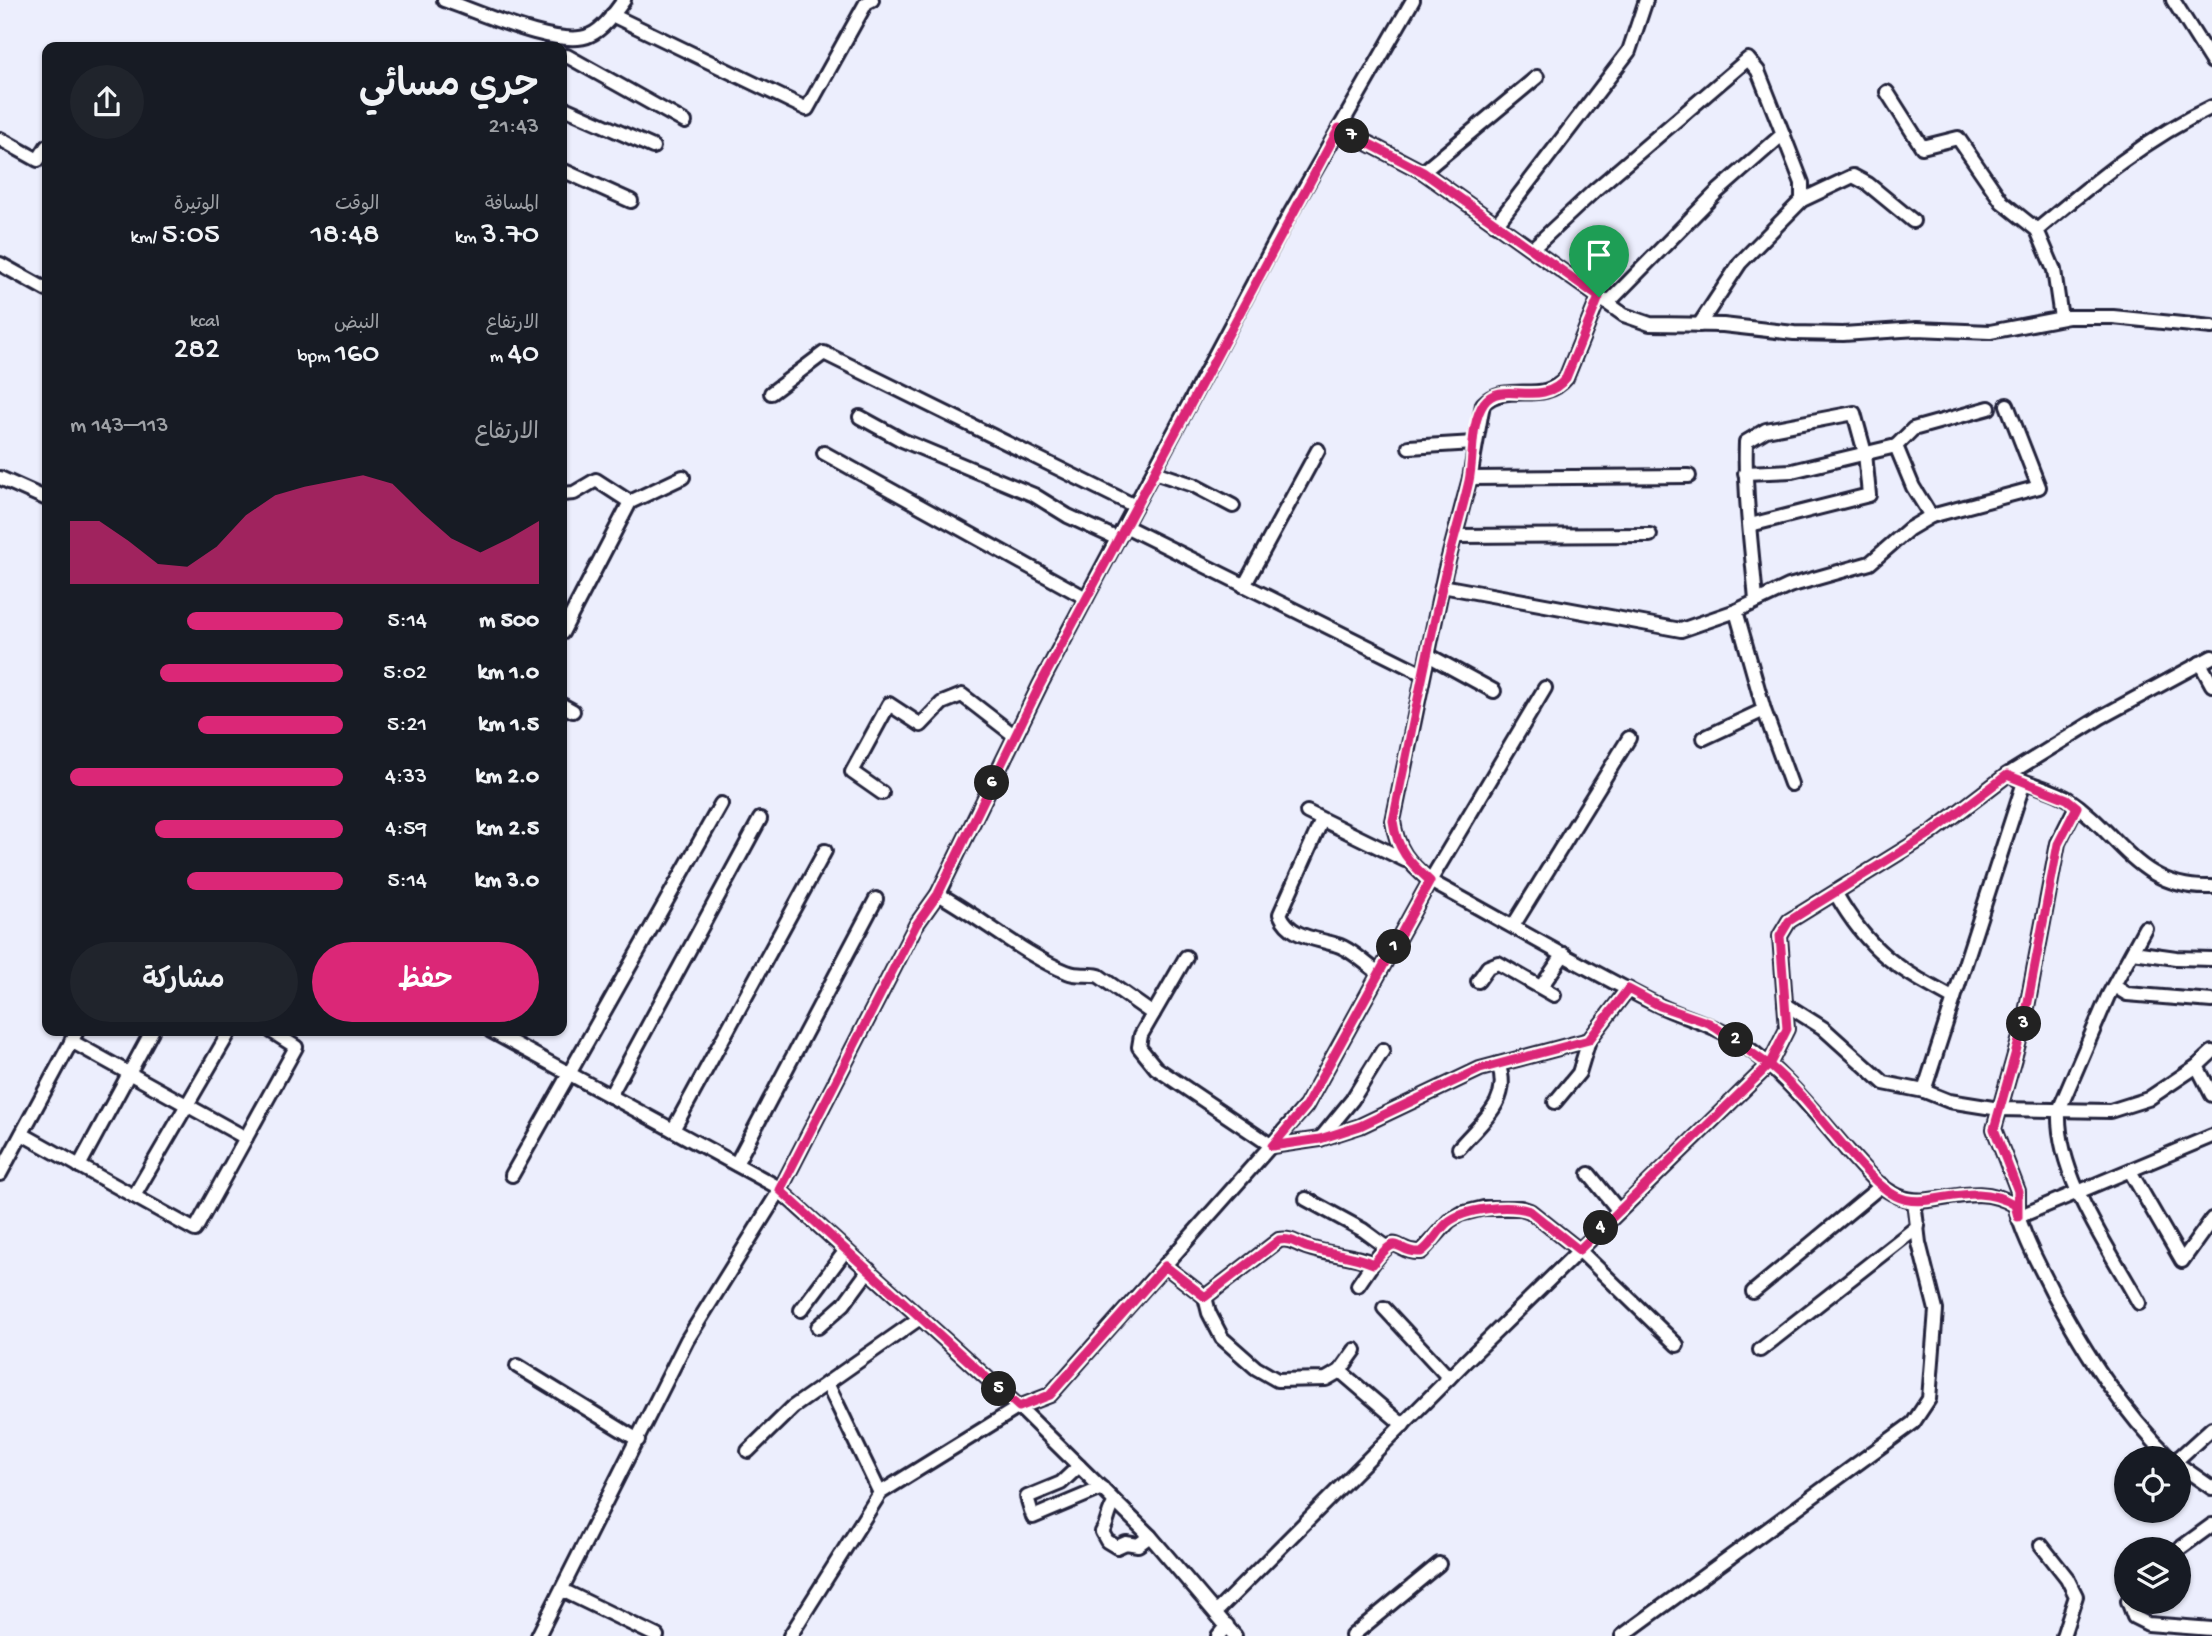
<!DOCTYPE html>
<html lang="ar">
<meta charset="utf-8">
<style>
:root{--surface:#171b24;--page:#20242c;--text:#f1f3f6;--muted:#9ea1a6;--accent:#db2777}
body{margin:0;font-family:"Gochi Hand","Playpen Sans Arabic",sans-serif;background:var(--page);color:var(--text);direction:rtl;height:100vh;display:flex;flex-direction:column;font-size:26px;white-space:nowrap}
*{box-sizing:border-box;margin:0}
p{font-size:23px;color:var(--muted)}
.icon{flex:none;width:38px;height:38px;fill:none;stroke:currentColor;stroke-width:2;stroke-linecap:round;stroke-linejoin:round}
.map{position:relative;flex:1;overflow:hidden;direction:ltr}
.drawer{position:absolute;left:42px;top:42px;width:525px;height:994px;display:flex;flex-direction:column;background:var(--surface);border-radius:14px;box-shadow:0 2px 5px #0004;direction:rtl}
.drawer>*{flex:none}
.fabs{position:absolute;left:2114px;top:1446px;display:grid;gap:14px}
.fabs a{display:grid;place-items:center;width:77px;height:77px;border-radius:50%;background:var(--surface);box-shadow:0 2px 5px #0004;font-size:35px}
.pin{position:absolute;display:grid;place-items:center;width:60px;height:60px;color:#fff;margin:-72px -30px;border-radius:50% 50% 50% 0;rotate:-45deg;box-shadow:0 0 7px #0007}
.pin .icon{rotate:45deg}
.km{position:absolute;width:35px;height:35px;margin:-18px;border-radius:50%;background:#222;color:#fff;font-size:19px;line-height:35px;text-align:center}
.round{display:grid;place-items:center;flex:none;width:74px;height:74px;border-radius:37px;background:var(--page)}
.overview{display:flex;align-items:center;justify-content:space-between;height:119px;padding:0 28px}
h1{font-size:38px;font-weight:600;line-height:52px}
.metrics{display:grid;grid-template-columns:repeat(3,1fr);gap:10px;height:119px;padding:7px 28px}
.metrics div{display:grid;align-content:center}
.metrics b{font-size:30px;font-weight:600}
.metrics small{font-size:19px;font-weight:400}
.metrics p{font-size:19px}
.chart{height:196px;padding:14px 28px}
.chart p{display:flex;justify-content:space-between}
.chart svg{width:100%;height:126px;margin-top:7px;fill:var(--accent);opacity:.7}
.cta{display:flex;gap:14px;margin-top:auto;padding:14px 28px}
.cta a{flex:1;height:80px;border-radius:42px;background:var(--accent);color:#fff;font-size:28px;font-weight:600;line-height:80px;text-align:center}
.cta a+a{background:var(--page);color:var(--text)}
ul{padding:0 28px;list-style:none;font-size:23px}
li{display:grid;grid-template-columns:112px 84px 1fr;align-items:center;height:52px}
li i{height:18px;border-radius:9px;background:var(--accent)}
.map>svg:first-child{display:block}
</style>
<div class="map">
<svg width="2212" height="1636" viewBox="0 0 2212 1636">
<rect width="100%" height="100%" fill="#eceefd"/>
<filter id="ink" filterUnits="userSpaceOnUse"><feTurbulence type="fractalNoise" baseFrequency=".0143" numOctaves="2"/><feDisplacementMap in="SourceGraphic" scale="14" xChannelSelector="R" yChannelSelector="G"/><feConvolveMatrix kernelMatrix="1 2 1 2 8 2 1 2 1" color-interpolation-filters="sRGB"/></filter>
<g filter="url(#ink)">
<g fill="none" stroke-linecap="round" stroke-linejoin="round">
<!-- minor casing -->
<g stroke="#22223b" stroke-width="18">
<g id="minor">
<path d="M444,0C476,11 561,50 590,35C604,29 615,12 624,0"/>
<path d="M2173,0L2212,62"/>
<path d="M612,15L807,109L866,3L872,0"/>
<path d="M567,56L685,122"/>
<path d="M1887,92L1922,147L1958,138L2002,202L2037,230L2054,270L2061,318"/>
<path d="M562,107L653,147"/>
<path d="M1339,128L1423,172L1624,315L1650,324L1723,325L1794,333L1843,334L1917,329L1990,332L2068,317H2113L2212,327"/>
<path d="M0,139L38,160L47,146"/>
<path d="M562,170L631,201"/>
<path d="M1423,172L1537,77"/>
<path d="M1496,225L1629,51L1646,0"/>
<path d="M2037,230C2093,183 2146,138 2212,107"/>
<path d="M1532,249L1595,190L1748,59L1758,71L1783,134"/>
<path d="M0,264L47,290"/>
<path d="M1599,297L1566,378C1543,406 1507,380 1483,404L1470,478L1445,572L1393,821C1397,850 1408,862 1430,881C1506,922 1581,967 1658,1005C1687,1019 1717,1025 1744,1045C1784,1073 1815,1113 1847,1150C1861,1165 1878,1188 1898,1196C1935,1212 1971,1178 2015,1205C2023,1237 2038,1263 2053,1293C2085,1352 2121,1410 2170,1458"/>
<path d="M1608,303L1717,192L1783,134L1802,183V200"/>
<path d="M1699,325L1740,263L1802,200L1853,176L1868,184L1913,221"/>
<path d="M771,393L824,353L1135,506"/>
<path d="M860,417L902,440L1034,495L1068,516L1118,539"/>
<path d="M1896,446L1913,429L1989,408"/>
<path d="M1409,447L1474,443"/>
<path d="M824,453L1086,598"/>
<path d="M1154,472L1193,485L1233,506"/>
<path d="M0,478L47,499"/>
<path d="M1470,478L1689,476"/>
<path d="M562,494L574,493L596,480L630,502"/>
<path d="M1931,516L2039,487L2007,405"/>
<path d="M1750,525L1869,495L1865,453L1854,413L1766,430L1746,442C1744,495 1752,548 1756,601"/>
<path d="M1125,526L1423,674"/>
<path d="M1455,536L1650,535"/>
<path d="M1244,586L1318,450"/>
<path d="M1442,586L1681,630L1736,611L1789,586L1870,563L1909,529L1931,516L1913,487L1896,446L1792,471L1745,473"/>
<path d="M1736,611L1764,710L1791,784"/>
<path d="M562,633L630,502L683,477"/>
<path d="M1428,655L1494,691"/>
<path d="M2200,663L2212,685"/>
<path d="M562,705L573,711"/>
<path d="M1704,738L1764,710"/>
<path d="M2017,779C2033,785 2053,790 2068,799C2120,833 2138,890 2212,887"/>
<path d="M882,793L852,772L889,704L921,725L942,703L962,695L1015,736"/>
<path d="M2076,807L2058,843L2024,1023L1994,1129L2018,1191V1217L2212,1136"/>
<path d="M1307,812L1405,860"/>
<path d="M1322,820L1280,914C1290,938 1316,938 1337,945C1351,949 1367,965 1379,973"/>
<path d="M938,894C980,917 1024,955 1067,972C1078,977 1087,973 1099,976L1153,1014"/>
<path d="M1836,894C1869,952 1897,968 1954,999"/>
<path d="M1513,926L1629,738"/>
<path d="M2133,952L2176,958L2212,959"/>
<path d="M1186,957L1141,1035L1139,1047L1156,1068L1272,1146L1320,1139L1360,1126L1480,1069L1589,1040L1628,989"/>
<path d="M1478,981L1488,967L1498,963L1554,995"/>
<path d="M2114,986L2127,994L2212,1001"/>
<path d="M1541,987L1564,954"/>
<path d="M1785,1004L1823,1028L1884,1083L1924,1091L1949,1101L1999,1109L2110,1111L2148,1099L2197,1066L2212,1052"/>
<path d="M491,1031L774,1185L1019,1407L1150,1536L1235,1636"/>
<path d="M71,1041L246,1138"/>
<path d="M2197,1066L2212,1095"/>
<path d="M1924,1091L2024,782"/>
<path d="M610,1096L760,819"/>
<path d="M1555,1102L1579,1073L1589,1040"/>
<path d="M673,1130L825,851"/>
<path d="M22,1134L195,1230L296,1047L271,1031"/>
<path d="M1320,1139L1352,1100L1383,1050"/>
<path d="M1459,1148C1481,1122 1513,1100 1498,1064"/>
<path d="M736,1164L876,899"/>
<path d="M79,1166L152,1031"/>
<path d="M2130,1171L2182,1261L2212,1219"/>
<path d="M0,1174L77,1031"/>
<path d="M1589,1174L1619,1211"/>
<path d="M512,1175L721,804"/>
<path d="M134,1196L230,1031"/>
<path d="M1306,1199L1363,1230L1386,1247"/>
<path d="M1165,1266L1205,1297L1279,1240C1291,1238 1295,1243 1306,1247C1328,1255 1351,1254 1373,1263C1400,1228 1394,1254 1421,1252L1449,1221L1460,1214L1484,1208H1521L1530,1211L1579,1250L1677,1345"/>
<path d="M1358,1285L1373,1263"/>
<path d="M1753,1292L1882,1185"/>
<path d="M1205,1297L1209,1313L1222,1338L1256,1368L1277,1380L1326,1379L1340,1371L1355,1350"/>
<path d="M2139,1303C2109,1248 2056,1175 2059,1110L2108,996L2145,928"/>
<path d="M1384,1308L1449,1378"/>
<path d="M801,1310L846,1250"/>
<path d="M818,1327L844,1304L869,1270"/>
<path d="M1760,1350L1918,1226"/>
<path d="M517,1366L638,1440"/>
<path d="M1340,1371L1403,1425"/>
<path d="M827,1383L880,1493L1019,1407L1050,1395L1306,1106L1430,881L1545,688"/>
<path d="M748,1451L793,1407L920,1318"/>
<path d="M2179,1458L2212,1428"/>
<path d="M2179,1465L2212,1488"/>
<path d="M1079,1466L1061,1483L1027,1497L1033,1517L1102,1488"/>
<path d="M1115,1502C1107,1513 1109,1522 1102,1532L1107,1541L1117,1547L1126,1543L1138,1545L1150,1536"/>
<path d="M2041,1545L2067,1578L2076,1596L2063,1636"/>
<path d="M2179,1549L2212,1525"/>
<path d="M562,1590L657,1636"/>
<path d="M2128,1601L2134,1617L2148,1624L2212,1629"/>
<path d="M1216,1612L1467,1360L1769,1065L1787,1029L1780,936L1789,921L1931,833L2007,775L2101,717L2212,657"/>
<path d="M538,1636L687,1340L780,1190L916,925L938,894L1040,685L1290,214L1413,0"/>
<path d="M790,1636L880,1493"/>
<path d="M1218,1636L1227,1625"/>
<path d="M1352,1636L1439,1564"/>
<path d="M1622,1636L1913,1423L1929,1399L1936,1310L1919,1243L1914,1201"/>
</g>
</g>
<!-- minor -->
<use href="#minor" stroke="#fff" stroke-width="12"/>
</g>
</g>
<g fill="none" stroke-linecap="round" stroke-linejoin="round" filter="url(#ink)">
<!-- route casing -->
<g stroke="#fff" stroke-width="14">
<path id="route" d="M1599,297L1566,378C1541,410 1502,378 1484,403C1470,423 1474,458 1469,481C1462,512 1452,543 1445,574C1426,656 1410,738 1393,821C1397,850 1409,862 1430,881L1306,1106L1272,1146L1320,1139L1360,1126L1480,1069L1589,1040L1628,989L1660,1006L1709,1023L1769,1065L1787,1029L1780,936L1789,921L1931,833L2007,775L2067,799L2077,807L2058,844L2024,1023L1994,1129L2018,1191V1217L2015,1205C1970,1177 1929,1213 1896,1196C1881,1188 1867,1172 1856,1160C1828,1129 1801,1091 1769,1065L1579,1250L1530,1211C1509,1204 1464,1208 1447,1223C1437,1232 1432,1245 1421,1252C1394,1254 1401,1228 1373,1264C1351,1254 1328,1254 1306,1247C1295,1243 1291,1238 1279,1240L1205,1297L1165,1266L1050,1395L1019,1407L780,1190L916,925L938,894L1040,685L1339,128L1423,172L1599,297"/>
</g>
<!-- route -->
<use href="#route" stroke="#db2777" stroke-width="9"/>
</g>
</svg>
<div class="fabs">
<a><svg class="icon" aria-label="locate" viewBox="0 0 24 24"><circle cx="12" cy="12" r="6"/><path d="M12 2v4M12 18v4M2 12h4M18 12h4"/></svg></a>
<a><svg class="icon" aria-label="layers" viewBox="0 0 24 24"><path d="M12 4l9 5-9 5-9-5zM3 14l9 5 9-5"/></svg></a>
</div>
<div class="pin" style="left:1599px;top:297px;background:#1e9e55"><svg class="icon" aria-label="arrive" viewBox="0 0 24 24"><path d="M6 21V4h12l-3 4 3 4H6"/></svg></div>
<b class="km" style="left:1394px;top:947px">1</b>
<b class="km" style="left:1736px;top:1040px">2</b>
<b class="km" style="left:2024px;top:1024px">3</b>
<b class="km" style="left:1601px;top:1228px">4</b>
<b class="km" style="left:999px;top:1389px">5</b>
<b class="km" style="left:992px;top:783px">6</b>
<b class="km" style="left:1352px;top:136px">7</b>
<section class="drawer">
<div class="overview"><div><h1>جري مسائي</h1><p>21:43</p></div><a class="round"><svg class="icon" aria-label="share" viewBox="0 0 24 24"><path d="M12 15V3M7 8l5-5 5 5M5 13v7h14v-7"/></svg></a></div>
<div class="metrics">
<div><p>المسافة</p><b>3.70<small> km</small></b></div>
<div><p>الوقت</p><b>18:48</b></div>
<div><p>الوتيرة</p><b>5:05<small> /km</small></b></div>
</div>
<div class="metrics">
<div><p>الارتفاع</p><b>40<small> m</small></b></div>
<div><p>النبض</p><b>160<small> bpm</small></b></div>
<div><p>kcal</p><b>282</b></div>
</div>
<div class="chart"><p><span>الارتفاع</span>113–143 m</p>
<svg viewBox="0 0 160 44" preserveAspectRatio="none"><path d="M0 44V22L10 22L20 29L30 37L40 38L50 31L60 20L70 13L80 10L90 8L100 6L110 9L120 19L130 28L140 33L150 28L160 22V44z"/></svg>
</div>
<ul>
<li><b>500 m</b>5:14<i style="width:57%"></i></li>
<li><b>1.0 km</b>5:02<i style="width:67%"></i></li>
<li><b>1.5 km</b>5:21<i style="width:53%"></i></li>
<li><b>2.0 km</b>4:33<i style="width:100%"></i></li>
<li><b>2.5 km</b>4:59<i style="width:69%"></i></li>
<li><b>3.0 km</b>5:14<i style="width:57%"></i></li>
</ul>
<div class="cta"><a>حفظ</a><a>مشاركة</a></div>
</section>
</div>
